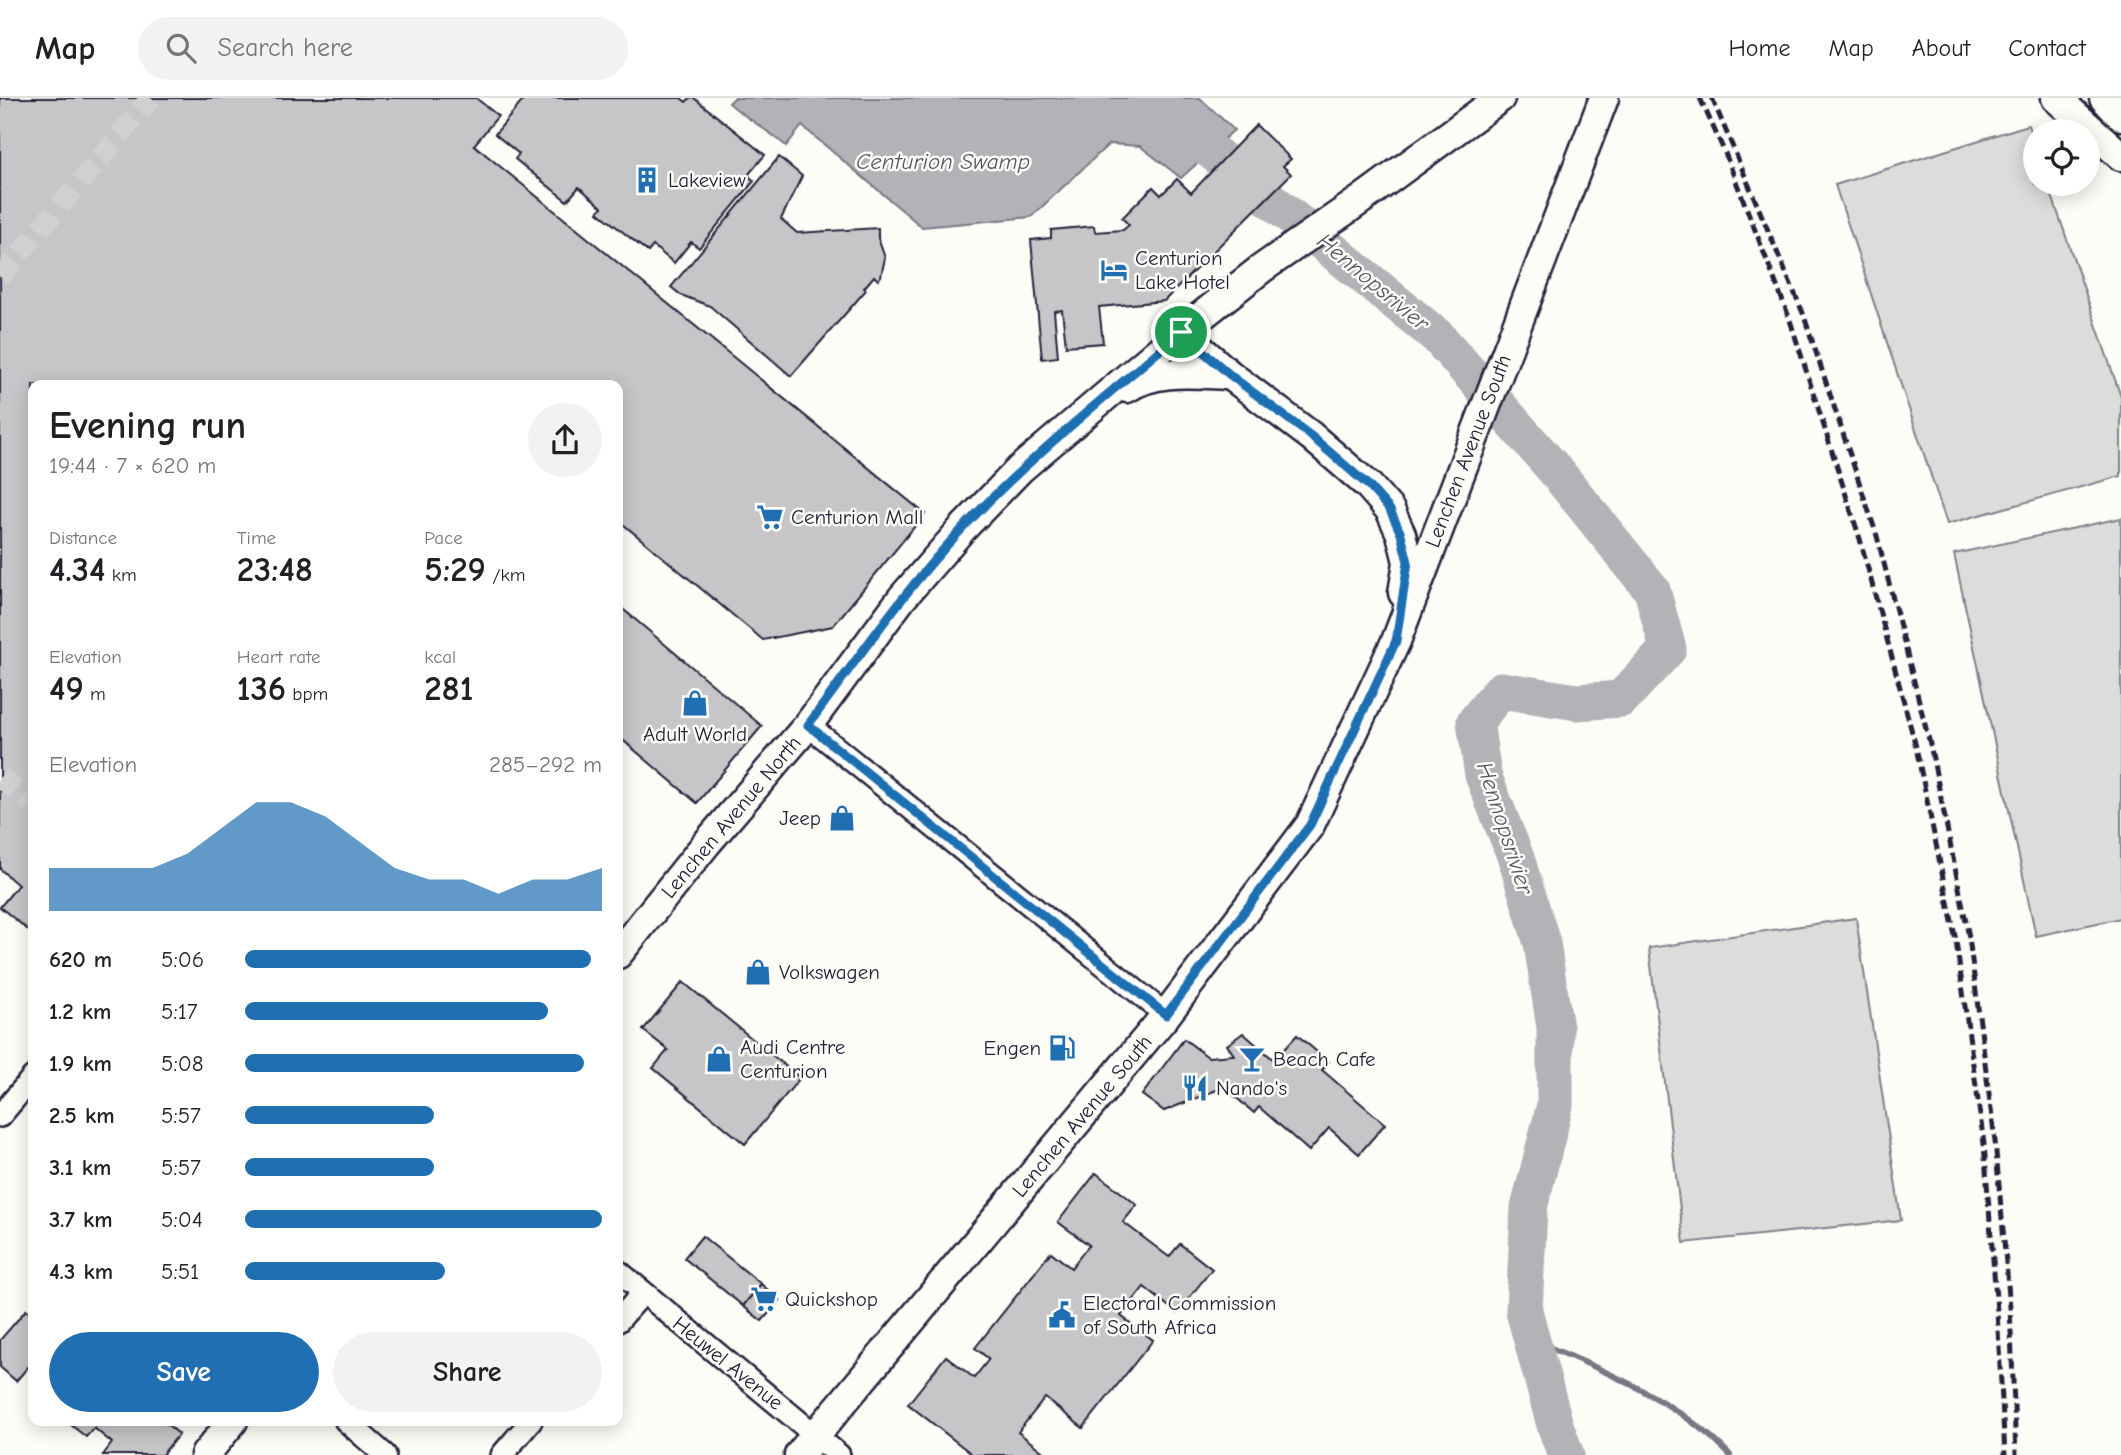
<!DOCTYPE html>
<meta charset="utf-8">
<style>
:root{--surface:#fff;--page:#f2f2f2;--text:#202124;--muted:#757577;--line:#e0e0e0;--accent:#1f6fb2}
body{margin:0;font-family:"Comic Neue",sans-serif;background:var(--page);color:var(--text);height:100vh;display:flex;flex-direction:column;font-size:26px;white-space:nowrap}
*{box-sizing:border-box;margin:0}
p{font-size:23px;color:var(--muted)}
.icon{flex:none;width:38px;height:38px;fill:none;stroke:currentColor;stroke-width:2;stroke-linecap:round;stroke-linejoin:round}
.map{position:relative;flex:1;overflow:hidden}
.drawer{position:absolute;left:28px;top:282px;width:595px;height:1046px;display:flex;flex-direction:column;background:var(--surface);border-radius:14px;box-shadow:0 4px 18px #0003}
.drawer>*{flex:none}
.fabs{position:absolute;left:2023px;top:21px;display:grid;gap:14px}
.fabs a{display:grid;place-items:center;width:77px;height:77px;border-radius:50%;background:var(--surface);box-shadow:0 4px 18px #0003;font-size:35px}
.pin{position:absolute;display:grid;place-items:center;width:60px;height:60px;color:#fff;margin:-30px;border:4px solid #fff;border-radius:50%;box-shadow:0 2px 7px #0007}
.round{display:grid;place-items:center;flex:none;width:74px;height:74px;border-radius:37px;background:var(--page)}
.head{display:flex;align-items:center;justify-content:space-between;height:119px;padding:0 21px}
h1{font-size:38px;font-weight:600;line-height:52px}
.stats{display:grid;grid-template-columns:repeat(3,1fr);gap:10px;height:119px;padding:7px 21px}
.stats div{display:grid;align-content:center}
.stats b{font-size:35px;font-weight:600}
.stats small{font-size:19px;font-weight:400}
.stats p{font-size:19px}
.chart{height:196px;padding:14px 21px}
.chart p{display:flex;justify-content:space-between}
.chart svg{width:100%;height:126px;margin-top:7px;fill:var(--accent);opacity:.7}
.button{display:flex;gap:14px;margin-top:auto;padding:14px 21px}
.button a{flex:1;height:80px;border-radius:42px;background:var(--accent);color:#fff;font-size:28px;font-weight:600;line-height:80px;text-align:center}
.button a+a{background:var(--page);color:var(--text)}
ul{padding:0 21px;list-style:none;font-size:23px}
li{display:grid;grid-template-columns:112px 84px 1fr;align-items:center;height:52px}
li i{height:18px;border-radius:9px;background:var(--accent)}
header{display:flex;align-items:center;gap:42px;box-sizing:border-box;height:98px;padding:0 35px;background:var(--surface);border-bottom:2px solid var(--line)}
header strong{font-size:33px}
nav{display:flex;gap:38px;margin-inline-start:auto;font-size:24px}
.search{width:490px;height:63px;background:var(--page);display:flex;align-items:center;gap:18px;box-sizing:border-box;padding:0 24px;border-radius:38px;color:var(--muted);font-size:26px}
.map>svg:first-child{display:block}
</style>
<header>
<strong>Map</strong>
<div class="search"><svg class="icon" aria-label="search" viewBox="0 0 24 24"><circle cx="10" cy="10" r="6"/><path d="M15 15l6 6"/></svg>Search here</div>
<nav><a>Home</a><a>Map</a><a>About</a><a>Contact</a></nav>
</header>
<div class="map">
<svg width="2121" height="1357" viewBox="0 0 2121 1357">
<rect width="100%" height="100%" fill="#fdfcf7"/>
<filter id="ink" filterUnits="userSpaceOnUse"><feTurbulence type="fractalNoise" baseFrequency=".0143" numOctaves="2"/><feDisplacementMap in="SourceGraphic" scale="14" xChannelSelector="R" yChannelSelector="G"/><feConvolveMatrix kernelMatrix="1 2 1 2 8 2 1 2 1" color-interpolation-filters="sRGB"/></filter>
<g filter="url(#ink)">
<!-- green -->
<g fill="#dddcdb" stroke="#807f8b" stroke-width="2">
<path d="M2028,27L2035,47V86H2048L2121,299V378L1947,426L1835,87Z"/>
<path d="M2121,420V820L2036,838L1954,456Z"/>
<path d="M1856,820L1901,1122L1684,1145L1649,850Z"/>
</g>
<!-- water -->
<path fill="#b2b2b7" stroke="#787885" stroke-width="2" d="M734,0H1200L1234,32L1181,80L1140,48L1109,46L1031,119L922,129L802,28L786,48C767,31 748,22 729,5Z"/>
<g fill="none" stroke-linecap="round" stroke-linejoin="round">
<!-- stream -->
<path stroke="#787885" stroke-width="6" d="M1532,1242C1601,1271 1678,1302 1730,1357"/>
<!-- river -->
<path stroke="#b2b2b7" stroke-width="37" d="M1153,0L1177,25L1438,239L1555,372L1652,492L1668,551L1621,601L1577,604L1501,592L1475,624L1483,677L1516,760L1542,845L1555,930V1007L1529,1110L1524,1213L1555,1327L1566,1357"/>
</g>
<!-- building -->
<g fill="#c6c6c8" stroke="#22223b" stroke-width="2">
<path d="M0,0H476L498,18L474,47L925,416L833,528L763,542L618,422V287H33V836L0,809L18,787L0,771Z"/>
<path d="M525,0H681L686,4L690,0H694L765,57L748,77L754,83L699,150L691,144L674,165L653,148L648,154L598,114L602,109L579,89L567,103L515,61L519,56L495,36Z"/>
<path d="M1256,27L1291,61L1283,68L1291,76L1164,203L1099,209L1103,245L1066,248L1062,212L1054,213L1058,259L1042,261L1031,142L1051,140V132L1094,128L1095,134L1123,132L1129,127L1122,120L1153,89L1161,97L1177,81L1191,95Z"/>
<path d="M779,59L802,78L781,121L797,135L878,130V140L885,160L881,178L878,182L874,178L864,190L866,192L791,278L710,208L681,197L671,189Z"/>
<path d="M618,507L762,628L697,705L618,638Z"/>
<path d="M683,884L800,980L745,1046L653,970L668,952L643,932Z"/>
<path d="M1243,935L1274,962L1297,937L1329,964L1322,972L1385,1026L1359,1056L1329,1030L1309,1053L1259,1009L1254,1015L1224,989L1164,1013L1142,997L1184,941L1208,959L1234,957L1227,947Z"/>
<path d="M1096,1075L1137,1107L1123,1124L1169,1159L1180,1146L1212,1171L1177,1215L1144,1189L1121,1218L1153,1242L1083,1330L1045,1300L1018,1334L1047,1357H973L908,1306L946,1258L974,1280L989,1261L975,1250L1051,1154L1071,1170L1089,1147L1058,1124Z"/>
<path d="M702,1138L761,1186L743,1208L684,1160Z"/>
<path d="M761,1186L780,1202L762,1223L743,1208Z"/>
<path d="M26,1212L33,1218V1274L28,1269L16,1283L0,1269V1242Z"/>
<path d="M66,1323H163L179,1336L162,1357H103L112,1345L94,1330L86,1339Z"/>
</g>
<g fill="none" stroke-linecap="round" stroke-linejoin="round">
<!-- street-tunnel -->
<g stroke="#d1d0d1" stroke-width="21" stroke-dasharray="21 10" stroke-linecap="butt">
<path d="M0,179L151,0"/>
<path d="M0,679L33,706"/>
</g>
<!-- street casing -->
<g stroke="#22223b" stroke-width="26">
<g id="street">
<path d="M808,627L1166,917"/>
<path d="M0,1018L33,979"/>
<path d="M618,1173L839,1357"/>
<path d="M618,1223L643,1195"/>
<path d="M346,1323L385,1357"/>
<path d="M502,1357L531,1323"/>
</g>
</g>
<!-- secondary casing -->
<g stroke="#22223b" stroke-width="33">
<g id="secondary">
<path d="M2056,0L2121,58"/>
<path d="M2104,0L2121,18"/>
<path d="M1181,234L1230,277L1311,338L1369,388L1390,412L1401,436L1408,464L1403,495"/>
<path d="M1127,290C1157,270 1196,276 1230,277"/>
<path d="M618,856L706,746L808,627L902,500L962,431L1020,371L1181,234L1261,171L1362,101L1500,0"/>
<path d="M205,1357L233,1323"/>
<path d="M799,1357L1166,917L1310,727L1396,543L1604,0"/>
</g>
</g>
<!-- street -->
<use href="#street" stroke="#fdfcf7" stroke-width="21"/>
<!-- secondary -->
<use href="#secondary" stroke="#fdfcf7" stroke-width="28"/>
<!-- rail -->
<g stroke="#22223b" stroke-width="5" stroke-dasharray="10 5" stroke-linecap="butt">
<path d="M1700,0L1725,55L1789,219L1860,441L1916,649L1956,843L1984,1046L1997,1213L2005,1357"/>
<path d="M1712,0L1803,215L1877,438L1930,646L1969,839L1995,1043L2010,1209L2016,1357"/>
</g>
</g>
</g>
<g fill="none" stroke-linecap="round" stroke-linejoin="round" filter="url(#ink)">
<!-- route casing -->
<g stroke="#fff" stroke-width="14">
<path id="route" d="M1181,234L1230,277L1311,338L1369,388L1390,412L1401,436L1408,464L1396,543L1310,727L1166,917L808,627C858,560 905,491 963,430C1029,359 1107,298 1181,234Z"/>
</g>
<!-- route -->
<use href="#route" stroke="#1f6fb2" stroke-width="9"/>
</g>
<!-- icons -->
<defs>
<g id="building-bare" transform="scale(2.1)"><path d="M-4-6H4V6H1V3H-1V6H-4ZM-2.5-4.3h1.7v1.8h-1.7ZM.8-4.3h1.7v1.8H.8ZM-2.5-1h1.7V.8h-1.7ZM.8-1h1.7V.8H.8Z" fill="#1f6fb2" stroke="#fdfcf7" stroke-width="2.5" paint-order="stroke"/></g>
<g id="hotel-bare" transform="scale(2.1)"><path d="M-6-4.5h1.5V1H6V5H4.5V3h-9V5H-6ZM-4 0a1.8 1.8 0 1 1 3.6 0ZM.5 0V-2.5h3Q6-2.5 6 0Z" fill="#1f6fb2" stroke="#fdfcf7" stroke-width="2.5" paint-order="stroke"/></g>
<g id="supermarket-bare" transform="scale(2.1)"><path d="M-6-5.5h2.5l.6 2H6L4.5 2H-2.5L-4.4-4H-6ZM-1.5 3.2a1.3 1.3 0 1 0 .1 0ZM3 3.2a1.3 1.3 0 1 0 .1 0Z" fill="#1f6fb2" stroke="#fdfcf7" stroke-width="2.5" paint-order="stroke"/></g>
<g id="shop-bare" transform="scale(2.1)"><path d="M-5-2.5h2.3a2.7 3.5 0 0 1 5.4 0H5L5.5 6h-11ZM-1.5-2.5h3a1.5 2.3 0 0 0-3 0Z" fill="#1f6fb2" stroke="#fdfcf7" stroke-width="2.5" paint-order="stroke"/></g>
<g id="fuel-bare" transform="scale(2.1)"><path d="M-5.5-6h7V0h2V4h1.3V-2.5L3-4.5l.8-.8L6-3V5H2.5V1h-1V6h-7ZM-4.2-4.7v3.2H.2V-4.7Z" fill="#1f6fb2" stroke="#fdfcf7" stroke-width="2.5" paint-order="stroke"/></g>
<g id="bar-bare" transform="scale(2.1)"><path d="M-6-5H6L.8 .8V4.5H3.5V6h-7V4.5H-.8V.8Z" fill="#1f6fb2" stroke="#fdfcf7" stroke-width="2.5" paint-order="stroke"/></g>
<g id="restaurant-bare" transform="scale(2.1)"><path d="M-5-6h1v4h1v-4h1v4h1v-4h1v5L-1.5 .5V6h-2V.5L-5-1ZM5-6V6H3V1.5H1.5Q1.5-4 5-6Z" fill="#1f6fb2" stroke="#fdfcf7" stroke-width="2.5" paint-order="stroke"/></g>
<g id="civic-bare" transform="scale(2.1)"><path d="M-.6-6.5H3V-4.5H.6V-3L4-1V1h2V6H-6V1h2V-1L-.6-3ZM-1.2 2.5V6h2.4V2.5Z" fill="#1f6fb2" stroke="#fdfcf7" stroke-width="2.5" paint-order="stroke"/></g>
</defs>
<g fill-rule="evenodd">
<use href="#building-bare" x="647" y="82"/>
<use href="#hotel-bare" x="1114" y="172"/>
<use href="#supermarket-bare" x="770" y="419"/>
<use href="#shop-bare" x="695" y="605"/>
<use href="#shop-bare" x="842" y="720"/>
<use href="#shop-bare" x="758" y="874"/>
<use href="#fuel-bare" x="1062" y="950"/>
<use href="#shop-bare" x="719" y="961"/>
<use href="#bar-bare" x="1252" y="961"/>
<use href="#restaurant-bare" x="1195" y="990"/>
<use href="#supermarket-bare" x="764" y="1201"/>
<use href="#civic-bare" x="1062" y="1217"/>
</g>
<g text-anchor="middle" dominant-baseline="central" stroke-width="5" stroke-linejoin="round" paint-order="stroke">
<!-- poi labels -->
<g font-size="21" fill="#22223b" stroke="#fdfcf7" text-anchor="start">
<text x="668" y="82">Lakeview</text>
<text x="1135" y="160">Centurion<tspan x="1135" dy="24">Lake Hotel</tspan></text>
<text x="791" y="419">Centurion Mall</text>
<text x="695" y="636" text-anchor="middle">Adult World</text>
<text x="821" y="720" text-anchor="end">Jeep</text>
<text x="779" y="874">Volkswagen</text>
<text x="740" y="949">Audi Centre<tspan x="740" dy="24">Centurion</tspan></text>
<text x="1041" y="950" text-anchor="end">Engen</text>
<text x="1273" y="961">Beach Cafe</text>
<text x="1216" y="990">Nando's</text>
<text x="785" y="1201">Quickshop</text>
<text x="1083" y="1205">Electoral Commission<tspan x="1083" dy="24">of South Africa</tspan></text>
</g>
<!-- street labels -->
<g font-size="21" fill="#22223b" stroke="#fdfcf7">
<text transform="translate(1468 353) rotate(-69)">Lenchen Avenue South</text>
<text transform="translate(731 719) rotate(-50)">Lenchen Avenue North</text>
<text transform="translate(1082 1018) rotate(-50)">Lenchen Avenue South</text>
<text transform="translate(728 1265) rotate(39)">Heuwel Avenue</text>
</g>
<!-- water labels -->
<g font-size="23" font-style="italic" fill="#545466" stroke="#fdfcf7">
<text x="943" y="63">Centurion Swamp</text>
<text transform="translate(1373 184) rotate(40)">Hennopsrivier</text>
<text transform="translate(1505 730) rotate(72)">Hennopsrivier</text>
</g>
</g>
</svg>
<div class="fabs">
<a><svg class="icon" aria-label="locate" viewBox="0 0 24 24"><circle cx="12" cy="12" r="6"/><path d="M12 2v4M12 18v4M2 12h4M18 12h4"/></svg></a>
</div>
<div class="pin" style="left:1181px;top:234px;background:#1e9e55"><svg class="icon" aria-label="arrive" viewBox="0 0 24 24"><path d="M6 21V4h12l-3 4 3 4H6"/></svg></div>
<section class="drawer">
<div class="head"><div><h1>Evening run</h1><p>19:44 · 7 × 620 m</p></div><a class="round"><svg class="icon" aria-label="share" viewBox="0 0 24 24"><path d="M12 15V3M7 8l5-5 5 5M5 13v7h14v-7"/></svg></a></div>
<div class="stats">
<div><p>Distance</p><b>4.34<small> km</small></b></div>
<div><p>Time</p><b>23:48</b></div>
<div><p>Pace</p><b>5:29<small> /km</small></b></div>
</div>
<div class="stats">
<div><p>Elevation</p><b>49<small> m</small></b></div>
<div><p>Heart rate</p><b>136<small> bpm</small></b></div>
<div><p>kcal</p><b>281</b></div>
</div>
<div class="chart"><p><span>Elevation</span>285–292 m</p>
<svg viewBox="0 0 160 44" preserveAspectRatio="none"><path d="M0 44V29L10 29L20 29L30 29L40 24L50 15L60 6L70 6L80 11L90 20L100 29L110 33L120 33L130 38L140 33L150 33L160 29V44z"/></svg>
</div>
<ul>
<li><b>620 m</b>5:06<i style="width:97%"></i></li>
<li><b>1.2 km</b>5:17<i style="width:85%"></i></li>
<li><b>1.9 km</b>5:08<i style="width:95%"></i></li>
<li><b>2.5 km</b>5:57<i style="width:53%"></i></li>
<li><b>3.1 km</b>5:57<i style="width:53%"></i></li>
<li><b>3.7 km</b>5:04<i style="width:100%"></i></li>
<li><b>4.3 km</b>5:51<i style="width:56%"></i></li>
</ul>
<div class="button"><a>Save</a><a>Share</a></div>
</section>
</div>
